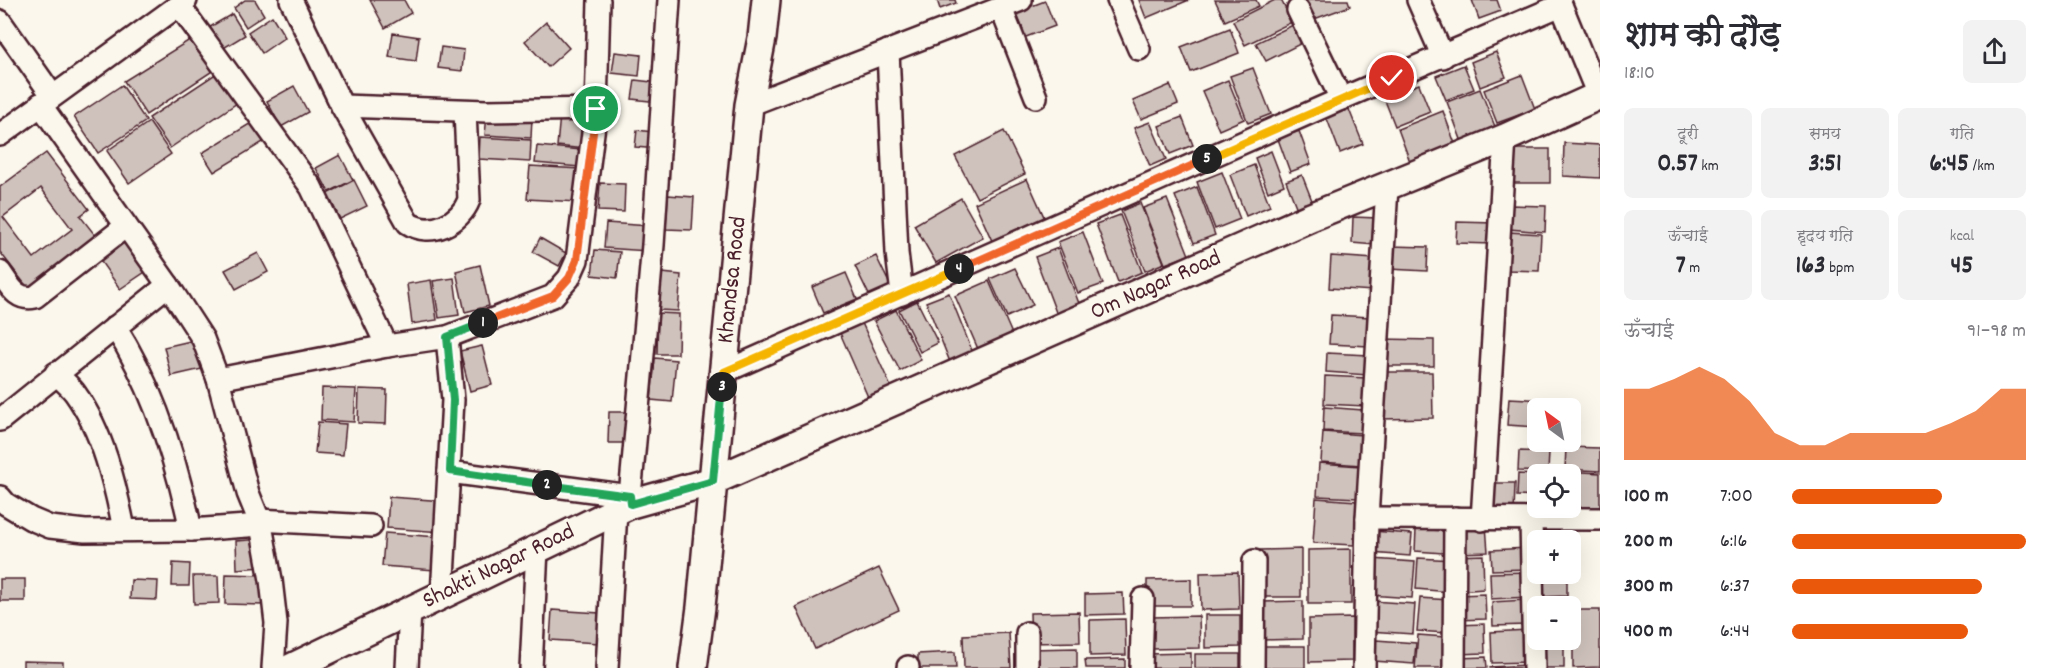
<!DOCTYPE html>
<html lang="hi">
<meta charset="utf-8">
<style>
:root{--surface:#fff;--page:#f2f2f3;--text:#2b2b33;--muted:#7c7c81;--accent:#ea580c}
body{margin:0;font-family:Dekko,"Playpen Sans Deva",sans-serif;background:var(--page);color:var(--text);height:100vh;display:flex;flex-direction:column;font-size:22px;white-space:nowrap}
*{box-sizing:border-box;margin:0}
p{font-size:20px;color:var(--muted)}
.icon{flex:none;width:33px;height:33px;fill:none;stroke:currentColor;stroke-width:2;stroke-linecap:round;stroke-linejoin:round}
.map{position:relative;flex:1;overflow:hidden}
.details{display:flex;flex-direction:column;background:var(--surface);width:450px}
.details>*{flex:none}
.needle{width:39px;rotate:327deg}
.tools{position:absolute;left:1527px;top:398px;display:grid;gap:12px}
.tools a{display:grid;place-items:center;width:54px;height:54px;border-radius:9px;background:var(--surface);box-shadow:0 6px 24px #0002;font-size:30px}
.pin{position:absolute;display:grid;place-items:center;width:51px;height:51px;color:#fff;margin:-26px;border:3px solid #fff;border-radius:50%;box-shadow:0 2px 6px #0007}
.km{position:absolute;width:30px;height:30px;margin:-15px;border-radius:50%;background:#222;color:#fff;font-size:16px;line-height:30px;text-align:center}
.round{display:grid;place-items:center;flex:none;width:63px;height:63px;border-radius:9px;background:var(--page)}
.overview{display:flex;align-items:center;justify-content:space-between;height:102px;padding:0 24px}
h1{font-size:33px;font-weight:700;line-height:45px}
.figures{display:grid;grid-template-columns:repeat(3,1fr);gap:9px;height:102px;padding:6px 24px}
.figures div{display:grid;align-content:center;border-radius:9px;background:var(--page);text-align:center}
.figures b{font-size:26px;font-weight:700}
.figures small{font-size:16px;font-weight:400}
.figures p{font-size:16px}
.chart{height:168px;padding:12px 24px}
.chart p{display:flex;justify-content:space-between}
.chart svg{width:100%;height:108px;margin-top:6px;fill:var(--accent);opacity:.7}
ul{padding:0 24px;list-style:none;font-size:20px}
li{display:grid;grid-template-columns:96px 72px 1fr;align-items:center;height:45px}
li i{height:15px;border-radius:8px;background:var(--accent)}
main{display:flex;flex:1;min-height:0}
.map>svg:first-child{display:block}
</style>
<main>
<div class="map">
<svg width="1600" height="668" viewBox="0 0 1600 668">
<rect width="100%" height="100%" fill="#fbf7ec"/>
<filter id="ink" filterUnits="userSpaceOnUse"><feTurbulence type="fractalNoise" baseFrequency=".0167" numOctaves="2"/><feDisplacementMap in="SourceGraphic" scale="12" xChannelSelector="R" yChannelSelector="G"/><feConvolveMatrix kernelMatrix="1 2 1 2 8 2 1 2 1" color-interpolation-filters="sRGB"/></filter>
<g filter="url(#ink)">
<!-- building -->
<g fill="#cfc2bc" stroke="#4a1f2b" stroke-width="1.5" fill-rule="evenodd">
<path d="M245,0H255L264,15L246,27L234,8Z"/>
<path d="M370,0H404L411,13L385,28Z"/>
<path d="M937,0H955L956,3L940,9Z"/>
<path d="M1139,0H1189L1146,18Z"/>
<path d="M1215,0H1256L1259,6L1225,21Z"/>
<path d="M1275,0H1281L1292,22L1245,45L1233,21Z"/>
<path d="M1298,0H1348L1350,6L1306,22Z"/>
<path d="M1472,0H1497L1501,11L1479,19Z"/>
<path d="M1045,1L1055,26L1018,40L1015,32L1023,29L1016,12Z"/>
<path d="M232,14L245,35L222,49L210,27Z"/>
<path d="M272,16L285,37L262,53L248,32Z"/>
<path d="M546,22L569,48L548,67L525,41Z"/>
<path d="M1295,24L1304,42L1266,61L1256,43Z"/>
<path d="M1230,28L1239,53L1191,72L1181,47Z"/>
<path d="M393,33L419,37L416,61L389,57Z"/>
<path d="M196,36L217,68L146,115L124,81Z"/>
<path d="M441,47L464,50L462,71L438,68Z"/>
<path d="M615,52L641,55L639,76L612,73Z"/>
<path d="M1496,52L1506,77L1480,87L1471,62Z"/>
<path d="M1464,65L1474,89L1446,100L1436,76Z"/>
<path d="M1253,68L1271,114L1248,123L1230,76Z"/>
<path d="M223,69L243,99L170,148L149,118Z"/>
<path d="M1522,75L1535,109L1497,123L1484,90Z"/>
<path d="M635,80L660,83L658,102L632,99Z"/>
<path d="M1228,80L1244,119L1219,130L1202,91Z"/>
<path d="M1419,84L1430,112L1395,126L1384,98Z"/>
<path d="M122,85L146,121L98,153L74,117Z"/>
<path d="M1170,85L1178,104L1141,119L1133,101Z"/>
<path d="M294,86L308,112L281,127L267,101Z"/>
<path d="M1480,89L1496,129L1462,142L1447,102Z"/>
<path d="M1348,107L1363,144L1340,153L1326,116Z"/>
<path d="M1443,111L1457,149L1412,167L1398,129Z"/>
<path d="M487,115L532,118L531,138L485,135Z"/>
<path d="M560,115L588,118L585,149L557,146Z"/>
<path d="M1182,117L1193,145L1170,154L1159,126Z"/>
<path d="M256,120L268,139L214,172L202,153Z"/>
<path d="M149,122L171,154L129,183L107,151Z"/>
<path d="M1150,122L1166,159L1150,166L1134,128Z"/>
<path d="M637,130L660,133L658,149L635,147Z"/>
<path d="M1004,131L1025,174L977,198L955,156Z"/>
<path d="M1299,131L1311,164L1290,172L1278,139Z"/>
<path d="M480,137L531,140L530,162L479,159Z"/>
<path d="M1564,143L1600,145V178L1563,176Z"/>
<path d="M537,146L582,150L580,167L535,163Z"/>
<rect x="1511" y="149" width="39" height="34"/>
<path d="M1271,151L1284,185L1268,192L1255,158Z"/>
<path d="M46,153L89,209L80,216L99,240L31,292L0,252V187ZM41,188L72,229L34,258L3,217Z"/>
<path d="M340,155L353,180L329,192L316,168Z"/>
<path d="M1254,165L1270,206L1246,216L1230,175Z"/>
<path d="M530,166L580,169L578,202L527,199Z"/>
<path d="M1222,172L1240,219L1215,229L1197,182Z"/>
<path d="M1302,175L1313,203L1297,209L1286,181Z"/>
<path d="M1027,179L1045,219L993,243L975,203Z"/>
<path d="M354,180L367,206L340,219L327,194Z"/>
<path d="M600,183L625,184L624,212L598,211Z"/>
<path d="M1197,187L1215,235L1194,243L1175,196Z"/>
<path d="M668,195L694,197L692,230L666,229Z"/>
<path d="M961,198L983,237L936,263L914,225Z"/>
<path d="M1167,199L1189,255L1165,264L1143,208Z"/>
<path d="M1140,203L1164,263L1145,271L1121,211Z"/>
<path d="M1511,205L1546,206L1545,232L1509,229Z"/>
<path d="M1120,215L1142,272L1118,282L1096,224Z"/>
<path d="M1353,217L1377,218L1375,245L1352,243Z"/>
<path d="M1457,222L1494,223L1493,244L1456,243Z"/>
<path d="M606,223L650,226L648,251L604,248Z"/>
<path d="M1083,232L1103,284L1078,293L1058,242Z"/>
<path d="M1508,232L1541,234L1539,271L1506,270Z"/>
<path d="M540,238L566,253L559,266L533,252Z"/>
<path d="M127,240L148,270L120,289L99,259Z"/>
<path d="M1390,246L1428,247L1427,271L1389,269Z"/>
<path d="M1058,248L1080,306L1057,315L1035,257Z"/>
<path d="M595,250L620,252L617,278L592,275Z"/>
<path d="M258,253L268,272L236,289L225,270Z"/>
<path d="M876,256L893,291L872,301L855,266Z"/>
<path d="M1331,256L1375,259L1373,291L1329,288Z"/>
<path d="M480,265L489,306L465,312L456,271Z"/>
<path d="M1015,268L1033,305L1007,317L990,279Z"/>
<path d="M662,273L681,275L678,311L659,310Z"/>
<path d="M846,273L857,299L823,313L812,287Z"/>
<path d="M454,278L459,315L439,318L433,281Z"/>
<path d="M431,280L437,320L412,324L407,284Z"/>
<path d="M989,281L1012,334L978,349L955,296Z"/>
<path d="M949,293L973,353L950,362L926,302Z"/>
<path d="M917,301L938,343L920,352L899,310Z"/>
<path d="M896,310L921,360L900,371L874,321Z"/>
<path d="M658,313L679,314L678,354H657Z"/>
<path d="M1331,315L1371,317L1369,346L1329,344Z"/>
<path d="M862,323L891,387L868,397L840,333Z"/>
<path d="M1381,339L1434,340V366H1381Z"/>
<path d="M195,340L202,369L171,376L164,347Z"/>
<path d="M482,346L492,385L470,391L460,351Z"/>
<path d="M1327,353L1369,355L1368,375L1326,372Z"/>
<path d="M655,358L676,360L672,402L651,400Z"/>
<path d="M1380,372H1432L1433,418L1380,419Z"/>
<path d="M1325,376L1367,378L1365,406L1324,404Z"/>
<path d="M322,388L356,389L354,422L321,420Z"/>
<path d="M359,389L387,390L386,424L358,423Z"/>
<path d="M1509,398L1547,400L1546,408H1538V427L1507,425Z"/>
<path d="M1324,407L1363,410L1362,433L1323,431Z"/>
<path d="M609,412H628V443H608Z"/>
<path d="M318,422L346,424L343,455L315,453Z"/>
<path d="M1323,432L1363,435L1361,465L1321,462Z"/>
<path d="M1566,447L1600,448V471L1565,469Z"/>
<path d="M1519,451L1549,452L1548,472L1518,471Z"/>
<path d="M1319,463L1360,466L1358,498L1317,496Z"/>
<path d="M1565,471L1600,473V515L1563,513V507H1570V474H1565Z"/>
<path d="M1518,474L1538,475V497L1517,496Z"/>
<path d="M1492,483H1515L1514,515L1491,514Z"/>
<path d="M389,497L445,501L442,532L387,528Z"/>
<path d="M1316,498L1357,501L1354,545L1313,543Z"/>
<path d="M1486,525L1488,552L1458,553L1456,527Z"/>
<path d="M1569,526L1570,540H1538V527Z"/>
<path d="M1416,529L1445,531L1443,553L1415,551Z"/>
<path d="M1372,531L1412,534L1410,556L1370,553Z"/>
<path d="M385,533L438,537L435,570L382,566Z"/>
<path d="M263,539L264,567L237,569L236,541Z"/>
<path d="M1527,548L1528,569L1492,570L1491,550Z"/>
<path d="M1301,549V597H1259V550Z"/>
<path d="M1351,549V604H1308V550Z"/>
<path d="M1483,555L1484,589L1457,591L1456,556Z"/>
<path d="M1418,558L1453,560L1450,592L1416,589Z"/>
<path d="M1372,559L1415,562L1412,598L1369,595Z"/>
<path d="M173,563L190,564L189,586H172Z"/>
<path d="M879,568L899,610L815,649L796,607Z"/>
<path d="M1238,572L1239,609L1201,610L1200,573Z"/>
<path d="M1528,572L1529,597L1491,599L1490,573Z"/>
<path d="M226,574L264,575L263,605L225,604Z"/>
<path d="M193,576H218L219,603L194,604Z"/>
<rect x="0" y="579" width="25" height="22"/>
<path d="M1191,579V606H1147V580Z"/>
<path d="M1567,579V596L1538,597V580Z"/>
<path d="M131,580L158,581L157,600L130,599Z"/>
<path d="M1123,593L1124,614L1085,615V594Z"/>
<path d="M1485,594L1486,619L1457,620V595Z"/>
<path d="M1420,598L1449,600L1446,633L1417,631Z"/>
<path d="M1525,600L1526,625L1493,626L1492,602Z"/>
<path d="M1303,601V639L1262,640V602Z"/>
<path d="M1372,601L1415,604L1413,634L1369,631Z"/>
<path d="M552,610L600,613L598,643L550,640Z"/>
<path d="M1573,610H1600V667L1573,668Z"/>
<path d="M1079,612L1080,642L1031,643L1030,613Z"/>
<path d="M1205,615H1240V647L1205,648Z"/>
<path d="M1199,616L1200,648L1151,649V617Z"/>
<path d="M1352,618V661L1309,662V619Z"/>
<path d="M1125,619L1126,655L1090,656V620Z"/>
<path d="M1484,624L1485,653L1457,654L1456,625Z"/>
<path d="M1528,630L1529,662L1492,663L1491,632Z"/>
<path d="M1009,633L1011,668H964L963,635Z"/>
<path d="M1418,635L1445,637L1443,668H1415Z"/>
<path d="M1538,639H1564V668H1537Z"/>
<path d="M1376,640L1416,643L1414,664L1374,661Z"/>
<rect x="1262" y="646" width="43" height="22"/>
<path d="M1077,648V668H1030V649Z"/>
<path d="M955,652L956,668H918V654Z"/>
<path d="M1191,653V668H1146V654Z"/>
<rect x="1195" y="654" width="45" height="14"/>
<path d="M1486,657L1487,668H1456V658Z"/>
<path d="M1125,659V668H1086L1085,660Z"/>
<path d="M23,661L63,662V668H23Z"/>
<path d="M1526,665V668H1490V667Z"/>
</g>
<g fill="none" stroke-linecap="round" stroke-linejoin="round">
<!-- minor casing -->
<g stroke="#4a1f2b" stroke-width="26">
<g id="minor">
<path d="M291,0L342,106L408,223C431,238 460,223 469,200L465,111"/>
<path d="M1118,0L1139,49"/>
<path d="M1418,0L1443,57"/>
<path d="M1559,0L1598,95"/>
<path d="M179,5L311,187L387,346"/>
<path d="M1001,8L1036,97"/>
<path d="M1298,10L1341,99"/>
<path d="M0,21L52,95"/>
<path d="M888,51L897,253L902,294"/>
<path d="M40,104L168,285L203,339L218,379L248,493L261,525L271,580L276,623L273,668"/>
<path d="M749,105L1021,0"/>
<path d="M342,106L487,111L596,109"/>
<path d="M0,135L186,0"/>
<path d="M0,272C10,286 16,301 35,297L126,226"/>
<path d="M115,327C154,388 176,459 191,530"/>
<path d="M724,372L1341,99L1561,5"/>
<path d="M56,373C62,380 70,386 75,393C103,432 115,484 124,529"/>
<path d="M218,379L387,346L447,337L553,296L569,278L577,260L596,109L599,0"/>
<path d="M0,420L168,285"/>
<path d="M449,472L630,496L631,504"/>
<path d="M630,496L653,245L669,0"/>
<path d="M0,497L6,504L31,519L50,527L85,531L191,530L261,525"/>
<path d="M1367,518L1600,519"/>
<path d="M258,520L371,526"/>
<path d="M1482,520L1505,138"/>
<path d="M1531,520L1534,668"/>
<path d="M442,595L453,400L447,337"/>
<path d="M908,667V668"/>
<path d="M407,668L410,610"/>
<path d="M531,668L537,549"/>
<path d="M607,668L616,511"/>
<path d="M1027,668V633"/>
<path d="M1141,668L1143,599"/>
<path d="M1253,668L1254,561"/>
<path d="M1364,668L1367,518L1387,187"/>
<path d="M1454,668L1455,518"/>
</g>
</g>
<!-- tertiary casing -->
<g stroke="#4a1f2b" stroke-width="32">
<g id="tertiary">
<path d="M291,668L616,511L631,504L713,481L1311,217L1505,138L1600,95"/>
<path d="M693,668L701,607L749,105L762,38L766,0"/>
</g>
</g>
<!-- minor -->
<use href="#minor" stroke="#fbf7ec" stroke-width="21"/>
<!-- tertiary -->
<use href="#tertiary" stroke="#fbf7ec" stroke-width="27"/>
</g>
</g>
<g fill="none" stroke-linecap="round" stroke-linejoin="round" filter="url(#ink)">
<!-- split-1 casing -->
<g stroke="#fff" stroke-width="12">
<path id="split-1" d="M483,323L553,296L569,278L577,260L596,109"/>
</g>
<!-- split-2 casing -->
<g stroke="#fff" stroke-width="12">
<path id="split-2" d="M483,323L447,337L453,400L450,471L547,485"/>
</g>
<!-- split-3 casing -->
<g stroke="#fff" stroke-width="12">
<path id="split-3" d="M547,485L630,496L631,504L713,481L722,387"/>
</g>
<!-- split-4 casing -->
<g stroke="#fff" stroke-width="12">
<path id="split-4" d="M722,387L724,372L959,269"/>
</g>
<!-- split-5 casing -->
<g stroke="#fff" stroke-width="12">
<path id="split-5" d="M959,269L1207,159"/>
</g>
<!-- split-6 casing -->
<g stroke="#fff" stroke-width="12">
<path id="split-6" d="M1207,159L1392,78"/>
</g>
<!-- split-1 -->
<use href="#split-1" stroke="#f0652b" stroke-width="8"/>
<!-- split-2 -->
<use href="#split-2" stroke="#22a559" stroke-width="8"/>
<!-- split-3 -->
<use href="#split-3" stroke="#22a559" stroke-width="8"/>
<!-- split-4 -->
<use href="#split-4" stroke="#f5b400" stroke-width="8"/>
<!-- split-5 -->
<use href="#split-5" stroke="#f0652b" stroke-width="8"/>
<!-- split-6 -->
<use href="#split-6" stroke="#f5b400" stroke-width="8"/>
</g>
<g text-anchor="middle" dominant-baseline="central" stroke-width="6" stroke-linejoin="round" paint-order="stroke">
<!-- street labels -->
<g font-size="24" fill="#4a1f2b" stroke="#fbf7ec">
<text transform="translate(733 280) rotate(-84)">Khandsa Road</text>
<text transform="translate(1156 286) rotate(-24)">Om Nagar Road</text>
<text transform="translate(499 567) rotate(-26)">Shakti Nagar Road</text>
</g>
</g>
</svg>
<div class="tools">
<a><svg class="needle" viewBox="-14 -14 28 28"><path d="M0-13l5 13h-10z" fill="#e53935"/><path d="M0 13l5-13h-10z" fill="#7c7c81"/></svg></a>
<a><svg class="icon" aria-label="locate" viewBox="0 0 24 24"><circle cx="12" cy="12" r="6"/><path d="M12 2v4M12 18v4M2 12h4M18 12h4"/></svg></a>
<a>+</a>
<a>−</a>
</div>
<div class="pin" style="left:596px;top:109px;background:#1e9e55"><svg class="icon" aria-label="arrive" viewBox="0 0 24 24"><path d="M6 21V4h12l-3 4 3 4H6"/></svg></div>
<div class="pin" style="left:1392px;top:78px;background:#d93025"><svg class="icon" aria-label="check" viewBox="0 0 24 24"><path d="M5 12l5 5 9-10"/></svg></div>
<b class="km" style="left:483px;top:323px">1</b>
<b class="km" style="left:547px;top:485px">2</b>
<b class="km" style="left:722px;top:387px">3</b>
<b class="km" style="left:959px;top:269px">4</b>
<b class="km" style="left:1207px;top:159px">5</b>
</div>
<section class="details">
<div class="overview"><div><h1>शाम की दौड़</h1><p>18:10</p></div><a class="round"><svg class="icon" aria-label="share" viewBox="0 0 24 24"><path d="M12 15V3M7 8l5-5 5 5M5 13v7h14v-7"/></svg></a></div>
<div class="figures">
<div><p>दूरी</p><b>0.57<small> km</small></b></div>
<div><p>समय</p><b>3:51</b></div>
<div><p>गति</p><b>6:45<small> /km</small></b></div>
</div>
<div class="figures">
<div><p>ऊँचाई</p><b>7<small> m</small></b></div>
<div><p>हृदय गति</p><b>163<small> bpm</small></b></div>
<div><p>kcal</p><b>45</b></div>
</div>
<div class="chart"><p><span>ऊँचाई</span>91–98 m</p>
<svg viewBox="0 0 160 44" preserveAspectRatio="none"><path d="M0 44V15L10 15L20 11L30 6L40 11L50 20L60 33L70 38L80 38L90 33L100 33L110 33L120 33L130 29L140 24L150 15L160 15V44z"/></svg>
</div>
<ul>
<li><b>100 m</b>7:00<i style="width:64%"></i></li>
<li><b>200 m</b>6:16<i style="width:100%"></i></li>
<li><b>300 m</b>6:37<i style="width:81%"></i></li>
<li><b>400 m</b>6:44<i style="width:75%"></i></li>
</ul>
</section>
</main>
